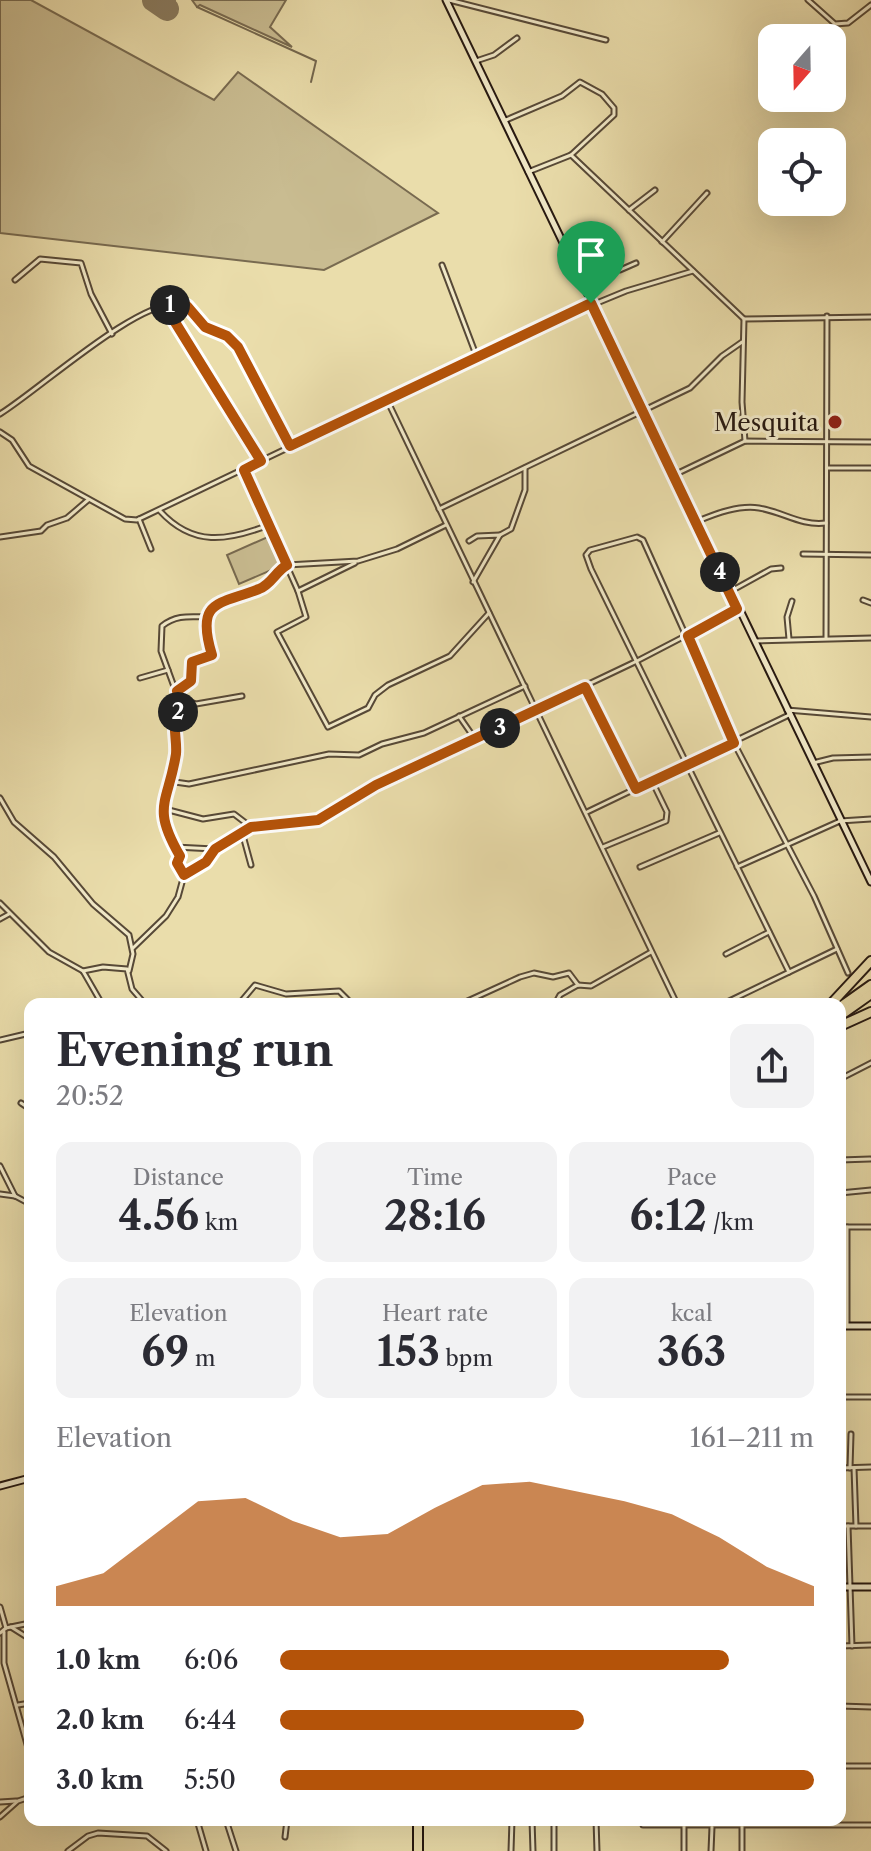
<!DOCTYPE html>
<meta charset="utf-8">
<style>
:root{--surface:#fff;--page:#f2f2f3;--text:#2b2b33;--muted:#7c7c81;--accent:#b45309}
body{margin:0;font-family:"Libre Caslon Text",serif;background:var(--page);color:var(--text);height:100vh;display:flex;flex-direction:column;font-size:30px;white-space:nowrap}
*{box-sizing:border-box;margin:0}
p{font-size:26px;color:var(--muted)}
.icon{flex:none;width:44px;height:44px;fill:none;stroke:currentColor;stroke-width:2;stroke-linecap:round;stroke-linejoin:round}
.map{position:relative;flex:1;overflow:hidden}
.drawer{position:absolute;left:24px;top:998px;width:822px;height:828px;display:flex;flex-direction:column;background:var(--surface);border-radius:16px;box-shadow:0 8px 32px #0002}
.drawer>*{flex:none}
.needle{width:52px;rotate:200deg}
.fabs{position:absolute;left:758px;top:24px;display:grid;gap:16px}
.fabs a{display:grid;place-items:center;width:88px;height:88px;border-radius:16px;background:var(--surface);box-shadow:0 8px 32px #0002;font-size:40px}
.pin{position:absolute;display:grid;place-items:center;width:68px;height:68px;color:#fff;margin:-82px -34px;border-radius:50% 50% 50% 0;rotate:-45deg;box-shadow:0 0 8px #0007}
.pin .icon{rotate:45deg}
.km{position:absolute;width:40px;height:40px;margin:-20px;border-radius:50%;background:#222;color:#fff;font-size:22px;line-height:40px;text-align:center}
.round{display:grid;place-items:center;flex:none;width:84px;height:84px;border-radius:16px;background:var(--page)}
.summary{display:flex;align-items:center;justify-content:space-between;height:136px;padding:0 32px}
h1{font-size:44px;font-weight:800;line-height:60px}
.figures{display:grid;grid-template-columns:repeat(3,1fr);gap:12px;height:136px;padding:8px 32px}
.figures div{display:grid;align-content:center;border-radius:16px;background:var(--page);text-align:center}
.figures b{font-size:40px;font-weight:800}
.figures small{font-size:22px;font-weight:400}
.figures p{font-size:22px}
.chart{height:224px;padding:16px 32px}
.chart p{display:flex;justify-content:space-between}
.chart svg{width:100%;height:144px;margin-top:8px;fill:var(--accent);opacity:.7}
ul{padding:0 32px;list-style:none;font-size:26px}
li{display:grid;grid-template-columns:128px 96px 1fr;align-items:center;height:60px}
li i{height:20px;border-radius:10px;background:var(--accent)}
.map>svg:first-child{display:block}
</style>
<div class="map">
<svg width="871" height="1851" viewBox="0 0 871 1851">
<rect width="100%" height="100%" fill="#eaddab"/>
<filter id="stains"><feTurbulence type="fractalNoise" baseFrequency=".0025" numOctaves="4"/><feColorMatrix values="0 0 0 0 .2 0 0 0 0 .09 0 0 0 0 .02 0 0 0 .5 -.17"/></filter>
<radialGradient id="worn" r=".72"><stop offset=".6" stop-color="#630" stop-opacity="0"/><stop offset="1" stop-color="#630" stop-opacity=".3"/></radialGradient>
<!-- green -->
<g fill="#c9bc91" stroke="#786a50" stroke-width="2">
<path d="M0,0H31L214,100L238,72L438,213L324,270L0,233Z"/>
<path d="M192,0H286L270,27L292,47L200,5L197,7Z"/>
<path d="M270,536L283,565L239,584L227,555Z"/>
</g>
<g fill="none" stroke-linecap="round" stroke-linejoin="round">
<!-- stream -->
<path stroke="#73664d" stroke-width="2" d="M197,7L316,61L311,82"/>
<!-- taxiway -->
<path stroke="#887a5e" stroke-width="10" d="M154,0H171"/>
<!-- runway -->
<path stroke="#887a5e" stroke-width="24" d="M154,0L167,9"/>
<!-- street casing -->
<g stroke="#574937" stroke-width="7">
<g id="street">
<path d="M449,0L606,40"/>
<path d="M808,0L835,24L848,23L871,5"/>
<path d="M476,61L494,55L517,38"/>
<path d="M506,120L562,96L580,82L602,94L614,108V115L571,155L528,172"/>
<path d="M571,155L744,319L742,402L745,441"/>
<path d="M629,210L655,190"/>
<path d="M662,242L707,193"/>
<path d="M568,256C589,250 608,249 620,270L636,263"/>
<path d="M442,265L478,360"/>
<path d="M15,280L40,259L81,263L91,294L112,334"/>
<path d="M592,305L626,291L693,271"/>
<path d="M165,306L261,461"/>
<path d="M744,319L871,317"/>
<path d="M388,402L677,1004"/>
<path d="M0,414C39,390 137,300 179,304C194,306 197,320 207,328C217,336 228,335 238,347L290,446"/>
<path d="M0,432L12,440L29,466L125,519L137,520L591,303"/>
<path d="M827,468H871"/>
<path d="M244,470L298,591L355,563"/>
<path d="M674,475L745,441L871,442"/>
<path d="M439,509L690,388L722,356L742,342"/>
<path d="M160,511C193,547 227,541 269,525"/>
<path d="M139,519L151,549"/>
<path d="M698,521C717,513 739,505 759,508C784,512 800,526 826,523"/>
<path d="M500,535L511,529L525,490V468"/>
<path d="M0,537L41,531L47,525L67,518L88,500"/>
<path d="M469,541L477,536L500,535L473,582"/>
<path d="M803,554L871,555"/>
<path d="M733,590L771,569L781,568"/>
<path d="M298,591L306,617L277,632L328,727L368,708L375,695L388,685L450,656L489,613"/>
<path d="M863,600L871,603"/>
<path d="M826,638L827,316"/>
<path d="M789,639L787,617L792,601"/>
<path d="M755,641L871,638"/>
<path d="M140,678L168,670"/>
<path d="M586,688L636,789"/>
<path d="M177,691L191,681L192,662L212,655L206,625L221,601L261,589L287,565L358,561L397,549L446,525"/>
<path d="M180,698L196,704L242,696"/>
<path d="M787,710L871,717"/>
<path d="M459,716L475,739"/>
<path d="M813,763L833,758L871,757"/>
<path d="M168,781L189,784L329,754L359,755L382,744L424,733L525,686"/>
<path d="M0,798L14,822L54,857L93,904L129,935L133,954L129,971"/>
<path d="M161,808L203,819L234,814L251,827"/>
<path d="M587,812L789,715"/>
<path d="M242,832L251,865"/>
<path d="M175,847L214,849"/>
<path d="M603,847L666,821L667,812L652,781"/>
<path d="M640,867L719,833"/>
<path d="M737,867L840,821L871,819"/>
<path d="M183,874L177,863L180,856L162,818V804L175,756V722L180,703L161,651L162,626C177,614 191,617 208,617"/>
<path d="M0,903L49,952L83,971L102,1004"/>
<path d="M0,919L9,914"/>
<path d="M133,948L166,916L178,897L184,875L206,862L215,849L251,827L318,820L376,785L637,661L737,609"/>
<path d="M726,954L769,932"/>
<path d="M83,971L103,967L127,969L132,989L145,1004"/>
<path d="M789,972L591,569L586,555L590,550L637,537L643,540L734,743L814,896L848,973"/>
<path d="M471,1001L483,1004"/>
<path d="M239,1004L255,985L286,994L339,991L352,1004"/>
<path d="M461,1004L520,977L534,973L553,977L569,973L578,985"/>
<path d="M525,1004H535"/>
<path d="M546,1004H552"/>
<path d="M555,1004L560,995L578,985L591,986L651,952"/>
<path d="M723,1004L837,949"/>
<path d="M0,1040L30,1033"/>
<path d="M840,1079L871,1063"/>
<path d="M21,1103L30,1109"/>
<path d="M840,1160L870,1159"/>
<path d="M0,1166L15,1196"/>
<path d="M840,1193L871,1190"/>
<path d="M0,1194L15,1196L30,1204"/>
<path d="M840,1227H871"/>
<path d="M847,1227V1326"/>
<path d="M840,1397H871"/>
<path d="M840,1468L871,1467"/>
<path d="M850,1468L851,1434"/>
<path d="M854,1468L856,1526"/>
<path d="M840,1526H871"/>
<path d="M848,1526L852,1646"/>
<path d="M0,1607L6,1628L0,1633"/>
<path d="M11,1627L30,1639"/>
<path d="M6,1628L30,1623"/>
<path d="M4,1632V1663L30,1755"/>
<path d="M840,1646L871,1645"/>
<path d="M18,1705L30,1703"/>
<path d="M840,1706L871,1707"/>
<path d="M840,1766H871"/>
<path d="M0,1802L16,1801"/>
<path d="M0,1817L18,1801L30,1797"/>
<path d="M197,1820L206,1851"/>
<path d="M226,1820L236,1851"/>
<path d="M532,1820L533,1851"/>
<path d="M596,1820L597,1851"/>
<path d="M643,1825H871"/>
<path d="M285,1837L287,1820"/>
<path d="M68,1851L88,1836L98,1833L147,1836L166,1851"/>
<path d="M511,1851L512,1820"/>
<path d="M554,1851V1820"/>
<path d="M684,1851V1820"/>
<path d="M711,1851L712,1827"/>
<path d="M742,1851V1820"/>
</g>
</g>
<!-- secondary casing -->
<g stroke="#261810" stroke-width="9">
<g id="secondary">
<path d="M446,0L871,882"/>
<path d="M840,1326H871"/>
<path d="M0,1486L30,1478"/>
<path d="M840,1587H871"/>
</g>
</g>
<!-- highway casing -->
<g stroke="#261810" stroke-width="12">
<g id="highway">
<path d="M831,1004L871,961"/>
<path d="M840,1007L871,985"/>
<path d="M840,1016L871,994"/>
<path d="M840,1026L871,1012"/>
<path d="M418,1820V1851"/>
</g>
</g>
<!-- street -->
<use href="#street" stroke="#f1e9c8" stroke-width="3"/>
<!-- secondary -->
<use href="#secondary" stroke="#f1e9c8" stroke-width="5"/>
<!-- highway -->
<use href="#highway" stroke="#eaddab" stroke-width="8"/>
</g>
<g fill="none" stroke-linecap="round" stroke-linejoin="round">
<!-- route casing -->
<g stroke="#fff" stroke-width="16">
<path id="route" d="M591,303L737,609L688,636L734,743L636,789L585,687L376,785L318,820L251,827L215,849L206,862L184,875L177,863L180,856C151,806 168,804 176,754C177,743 174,732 175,722C176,709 183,704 177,691L191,681L192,662L212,655C195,599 219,605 259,589C271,585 276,571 287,565L244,470L261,461L165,306H187L205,327L227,336L238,347L290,446Z"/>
</g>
<!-- route -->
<use href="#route" stroke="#b45309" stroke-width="10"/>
</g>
<!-- markers -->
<circle fill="#8f2418" stroke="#f1e9c8" stroke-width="3" cx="835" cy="422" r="8"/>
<g text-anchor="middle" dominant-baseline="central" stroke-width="6" stroke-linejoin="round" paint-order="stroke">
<!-- poi labels -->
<g font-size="24" fill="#261810" stroke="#f1e9c8" text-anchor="end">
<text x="819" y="422">Mesquita</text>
</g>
</g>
<rect width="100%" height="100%" filter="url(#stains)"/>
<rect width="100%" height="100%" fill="url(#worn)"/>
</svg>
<div class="fabs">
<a><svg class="needle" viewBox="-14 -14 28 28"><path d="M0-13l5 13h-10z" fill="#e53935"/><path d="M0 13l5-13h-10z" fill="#7c7c81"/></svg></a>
<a><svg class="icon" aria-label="locate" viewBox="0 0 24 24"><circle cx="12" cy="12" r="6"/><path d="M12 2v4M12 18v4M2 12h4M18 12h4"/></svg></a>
</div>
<div class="pin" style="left:591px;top:303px;background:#1e9e55"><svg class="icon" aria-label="arrive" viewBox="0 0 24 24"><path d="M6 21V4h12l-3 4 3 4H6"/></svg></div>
<b class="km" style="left:170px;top:305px">1</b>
<b class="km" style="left:178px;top:712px">2</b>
<b class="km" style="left:500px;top:728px">3</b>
<b class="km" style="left:720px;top:572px">4</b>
<section class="drawer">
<div class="summary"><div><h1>Evening run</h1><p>20:52</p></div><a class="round"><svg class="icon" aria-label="share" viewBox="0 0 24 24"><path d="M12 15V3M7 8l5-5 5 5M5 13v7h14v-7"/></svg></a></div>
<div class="figures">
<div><p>Distance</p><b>4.56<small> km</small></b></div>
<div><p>Time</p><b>28:16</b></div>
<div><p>Pace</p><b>6:12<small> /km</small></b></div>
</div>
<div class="figures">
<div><p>Elevation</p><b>69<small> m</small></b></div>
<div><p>Heart rate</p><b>153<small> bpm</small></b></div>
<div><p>kcal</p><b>363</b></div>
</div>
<div class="chart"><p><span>Elevation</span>161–211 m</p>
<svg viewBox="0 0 160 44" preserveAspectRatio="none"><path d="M0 44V38L10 34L20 23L30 12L40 11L50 18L60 23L70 22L80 14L90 7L100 6L110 9L120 12L130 16L140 23L150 32L160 38V44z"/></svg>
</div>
<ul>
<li><b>1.0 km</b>6:06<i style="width:84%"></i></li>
<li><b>2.0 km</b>6:44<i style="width:57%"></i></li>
<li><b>3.0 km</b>5:50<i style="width:100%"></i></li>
</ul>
</section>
</div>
